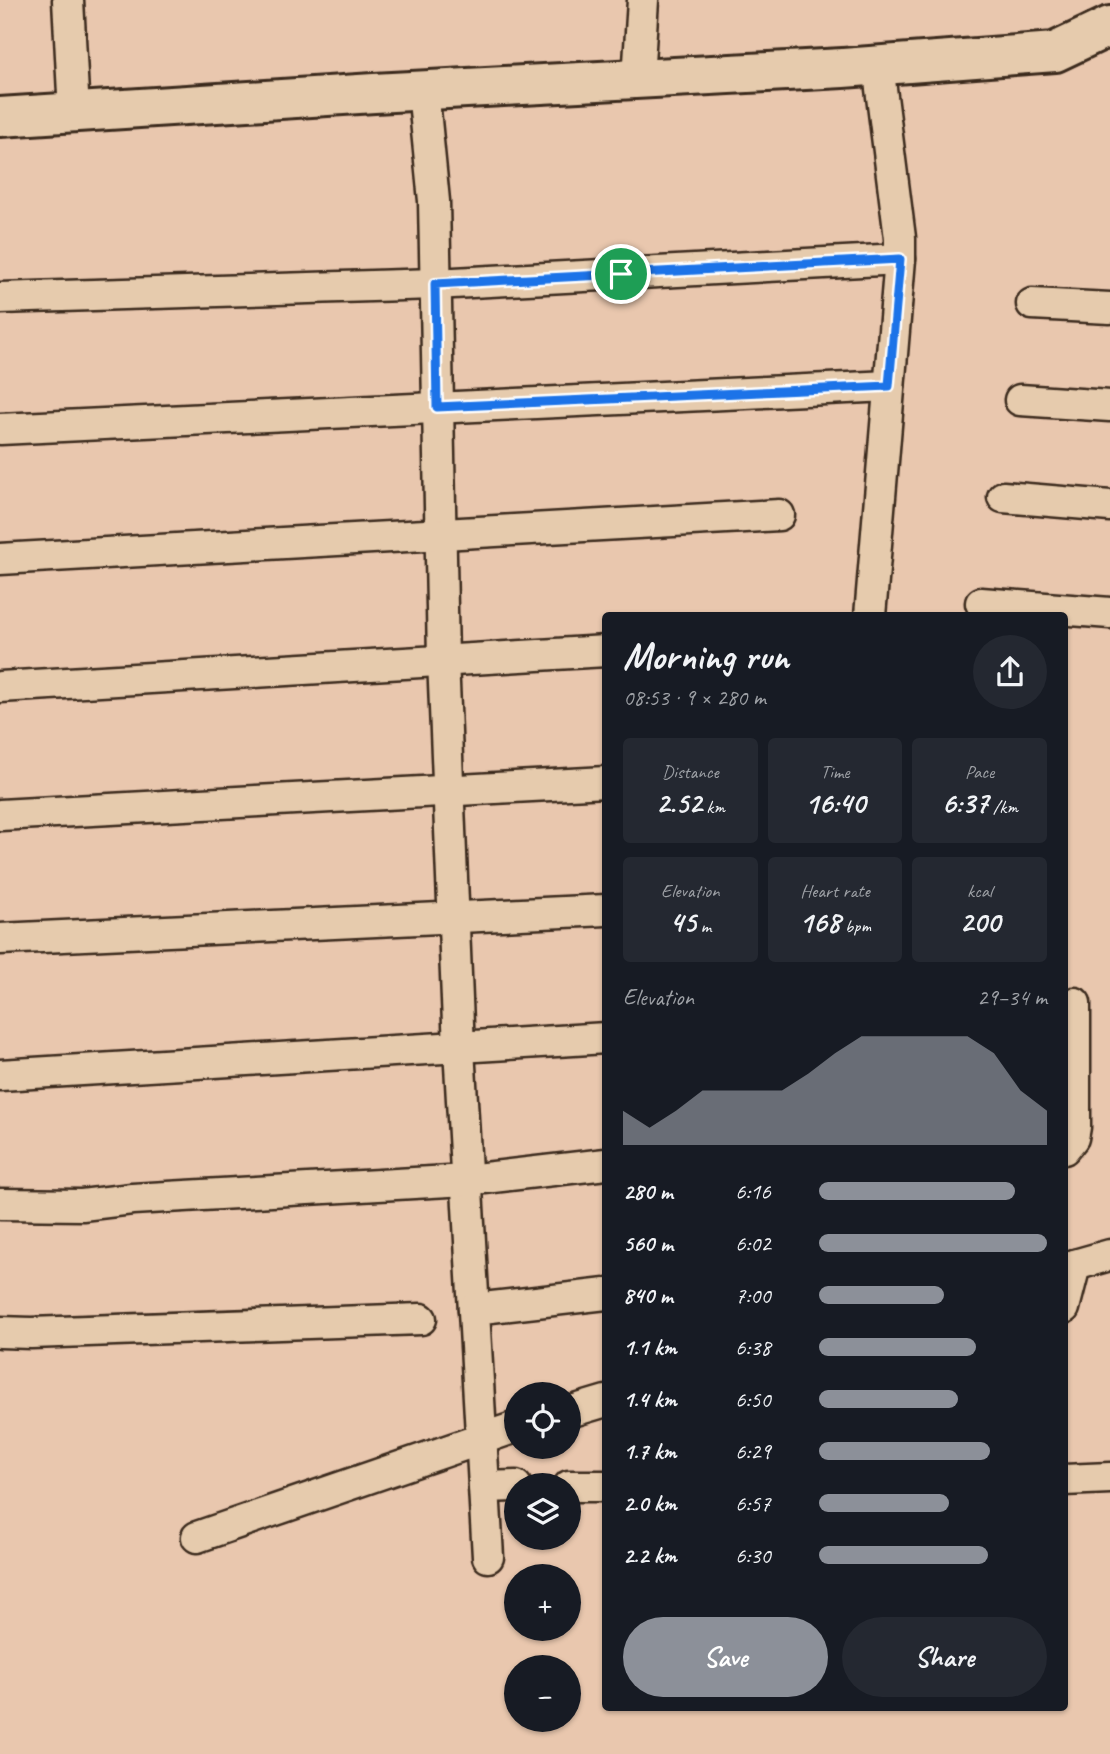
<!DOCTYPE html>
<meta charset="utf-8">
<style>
:root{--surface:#171b24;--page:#242831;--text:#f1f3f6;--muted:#9ea1a6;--accent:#8c9099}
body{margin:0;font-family:Caveat,sans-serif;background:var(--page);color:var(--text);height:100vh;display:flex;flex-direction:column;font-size:26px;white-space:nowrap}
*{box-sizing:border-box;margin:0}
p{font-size:23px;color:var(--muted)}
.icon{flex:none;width:38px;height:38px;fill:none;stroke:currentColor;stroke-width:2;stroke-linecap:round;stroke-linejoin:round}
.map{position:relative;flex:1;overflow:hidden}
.details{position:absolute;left:602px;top:612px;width:466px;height:1099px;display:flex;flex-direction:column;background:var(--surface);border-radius:7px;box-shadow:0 2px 5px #0004}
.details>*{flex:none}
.fabs{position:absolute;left:504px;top:1382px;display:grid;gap:14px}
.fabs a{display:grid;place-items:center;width:77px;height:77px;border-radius:50%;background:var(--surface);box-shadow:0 2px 5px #0004;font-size:35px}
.pin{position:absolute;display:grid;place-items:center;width:60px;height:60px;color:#fff;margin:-30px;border:4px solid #fff;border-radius:50%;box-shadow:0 2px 7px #0007}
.round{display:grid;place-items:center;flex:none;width:74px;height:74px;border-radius:37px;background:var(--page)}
.summary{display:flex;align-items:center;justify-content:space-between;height:119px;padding:0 21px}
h1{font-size:38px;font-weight:700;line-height:52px}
.figures{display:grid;grid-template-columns:repeat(3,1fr);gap:10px;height:119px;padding:7px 21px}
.figures div{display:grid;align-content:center;border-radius:7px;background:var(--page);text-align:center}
.figures b{font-size:30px;font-weight:700}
.figures small{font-size:19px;font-weight:400}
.figures p{font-size:19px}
.chart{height:196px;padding:14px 21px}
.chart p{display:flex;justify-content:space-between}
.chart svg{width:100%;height:126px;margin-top:7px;fill:var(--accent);opacity:.7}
.action{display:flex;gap:14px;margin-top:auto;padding:14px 21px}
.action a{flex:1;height:80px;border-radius:42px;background:var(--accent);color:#fff;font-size:28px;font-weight:700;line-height:80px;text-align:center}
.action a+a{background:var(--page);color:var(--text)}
ul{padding:0 21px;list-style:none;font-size:23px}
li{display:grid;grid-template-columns:112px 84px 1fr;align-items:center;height:52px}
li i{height:18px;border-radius:9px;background:var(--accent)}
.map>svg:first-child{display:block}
</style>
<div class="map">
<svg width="1110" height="1754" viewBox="0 0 1110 1754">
<rect width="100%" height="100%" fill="#e9c7ae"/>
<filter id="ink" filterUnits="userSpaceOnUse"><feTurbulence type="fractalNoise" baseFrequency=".0143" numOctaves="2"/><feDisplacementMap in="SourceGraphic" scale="14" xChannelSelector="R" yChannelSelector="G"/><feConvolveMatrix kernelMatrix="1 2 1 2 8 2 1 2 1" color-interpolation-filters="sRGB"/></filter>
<g filter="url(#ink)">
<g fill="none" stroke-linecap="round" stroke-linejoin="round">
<!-- minor casing -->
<g stroke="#3b2a1e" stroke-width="35">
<g id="minor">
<path d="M68,0L74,113"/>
<path d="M638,79L643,0"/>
<path d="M423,90L434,201L443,659L459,1048L488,1557"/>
<path d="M0,298L435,284L900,259"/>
<path d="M1032,304L1110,308"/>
<path d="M1020,400L1110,406"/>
<path d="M0,429L889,386"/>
<path d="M1003,497L1110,506"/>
<path d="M0,559L779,515"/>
<path d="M981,603L1110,613"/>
<path d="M870,616L900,259V238L878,65"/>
<path d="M0,687L606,651"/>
<path d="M0,815L606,782"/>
<path d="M0,939L606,910"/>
<path d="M0,1075L606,1038"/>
<path d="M1064,1149L1073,1138L1075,1127V1003"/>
<path d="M0,1204L82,1205L132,1199L467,1180L606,1164"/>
<path d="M1064,1268L1110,1255"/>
<path d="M1064,1308L1075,1265"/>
<path d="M474,1309L606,1294"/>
<path d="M0,1332L31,1333L421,1319"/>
<path d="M569,1412L606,1401"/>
<path d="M1064,1480L1110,1478"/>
<path d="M569,1486H606"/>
<path d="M484,1487L516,1486"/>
<path d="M197,1537L516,1427"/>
</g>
</g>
<!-- tertiary casing -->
<g stroke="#3b2a1e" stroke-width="44">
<path id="tertiary" d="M0,117L374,93L843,68L1055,52L1110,26"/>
</g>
<!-- minor -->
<use href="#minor" stroke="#e6cbad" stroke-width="30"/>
<!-- tertiary -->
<use href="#tertiary" stroke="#e6cbad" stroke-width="38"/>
</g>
</g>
<g fill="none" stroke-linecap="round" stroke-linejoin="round" filter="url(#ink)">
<!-- route casing -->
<g stroke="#fff" stroke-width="14">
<path id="route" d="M900,259L889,386L437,407L435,284Z"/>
</g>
<!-- route -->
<use href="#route" stroke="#1a73e8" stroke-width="9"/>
</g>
</svg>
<div class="fabs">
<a><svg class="icon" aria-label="locate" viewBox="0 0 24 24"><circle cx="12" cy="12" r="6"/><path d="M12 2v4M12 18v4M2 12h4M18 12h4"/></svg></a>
<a><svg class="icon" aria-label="layers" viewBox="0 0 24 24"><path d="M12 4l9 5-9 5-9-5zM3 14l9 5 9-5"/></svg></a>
<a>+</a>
<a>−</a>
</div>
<div class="pin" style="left:621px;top:274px;background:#1e9e55"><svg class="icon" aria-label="arrive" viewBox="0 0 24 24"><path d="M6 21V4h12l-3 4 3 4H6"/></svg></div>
<section class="details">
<div class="summary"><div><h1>Morning run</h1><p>08:53 · 9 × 280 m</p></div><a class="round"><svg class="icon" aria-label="share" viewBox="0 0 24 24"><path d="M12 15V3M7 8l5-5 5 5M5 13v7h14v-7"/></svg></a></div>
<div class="figures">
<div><p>Distance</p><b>2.52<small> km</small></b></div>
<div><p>Time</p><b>16:40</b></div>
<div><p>Pace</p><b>6:37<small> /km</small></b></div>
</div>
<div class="figures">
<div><p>Elevation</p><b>45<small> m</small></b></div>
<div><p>Heart rate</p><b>168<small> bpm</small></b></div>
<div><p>kcal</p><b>200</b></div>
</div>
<div class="chart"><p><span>Elevation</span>29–34 m</p>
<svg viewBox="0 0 160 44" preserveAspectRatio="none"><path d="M0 44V32L10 38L20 32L30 25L40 25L50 25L60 25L70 19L80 12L90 6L100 6L110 6L120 6L130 6L140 12L150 25L160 32V44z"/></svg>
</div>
<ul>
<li><b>280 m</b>6:16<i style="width:86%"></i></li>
<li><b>560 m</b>6:02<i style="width:100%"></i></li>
<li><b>840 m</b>7:00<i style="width:55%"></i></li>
<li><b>1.1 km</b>6:38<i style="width:69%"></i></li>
<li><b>1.4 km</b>6:50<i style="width:61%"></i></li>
<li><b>1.7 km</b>6:29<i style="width:75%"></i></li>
<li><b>2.0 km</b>6:57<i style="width:57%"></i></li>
<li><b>2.2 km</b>6:30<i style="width:74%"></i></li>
</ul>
<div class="action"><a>Save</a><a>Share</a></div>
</section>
</div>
